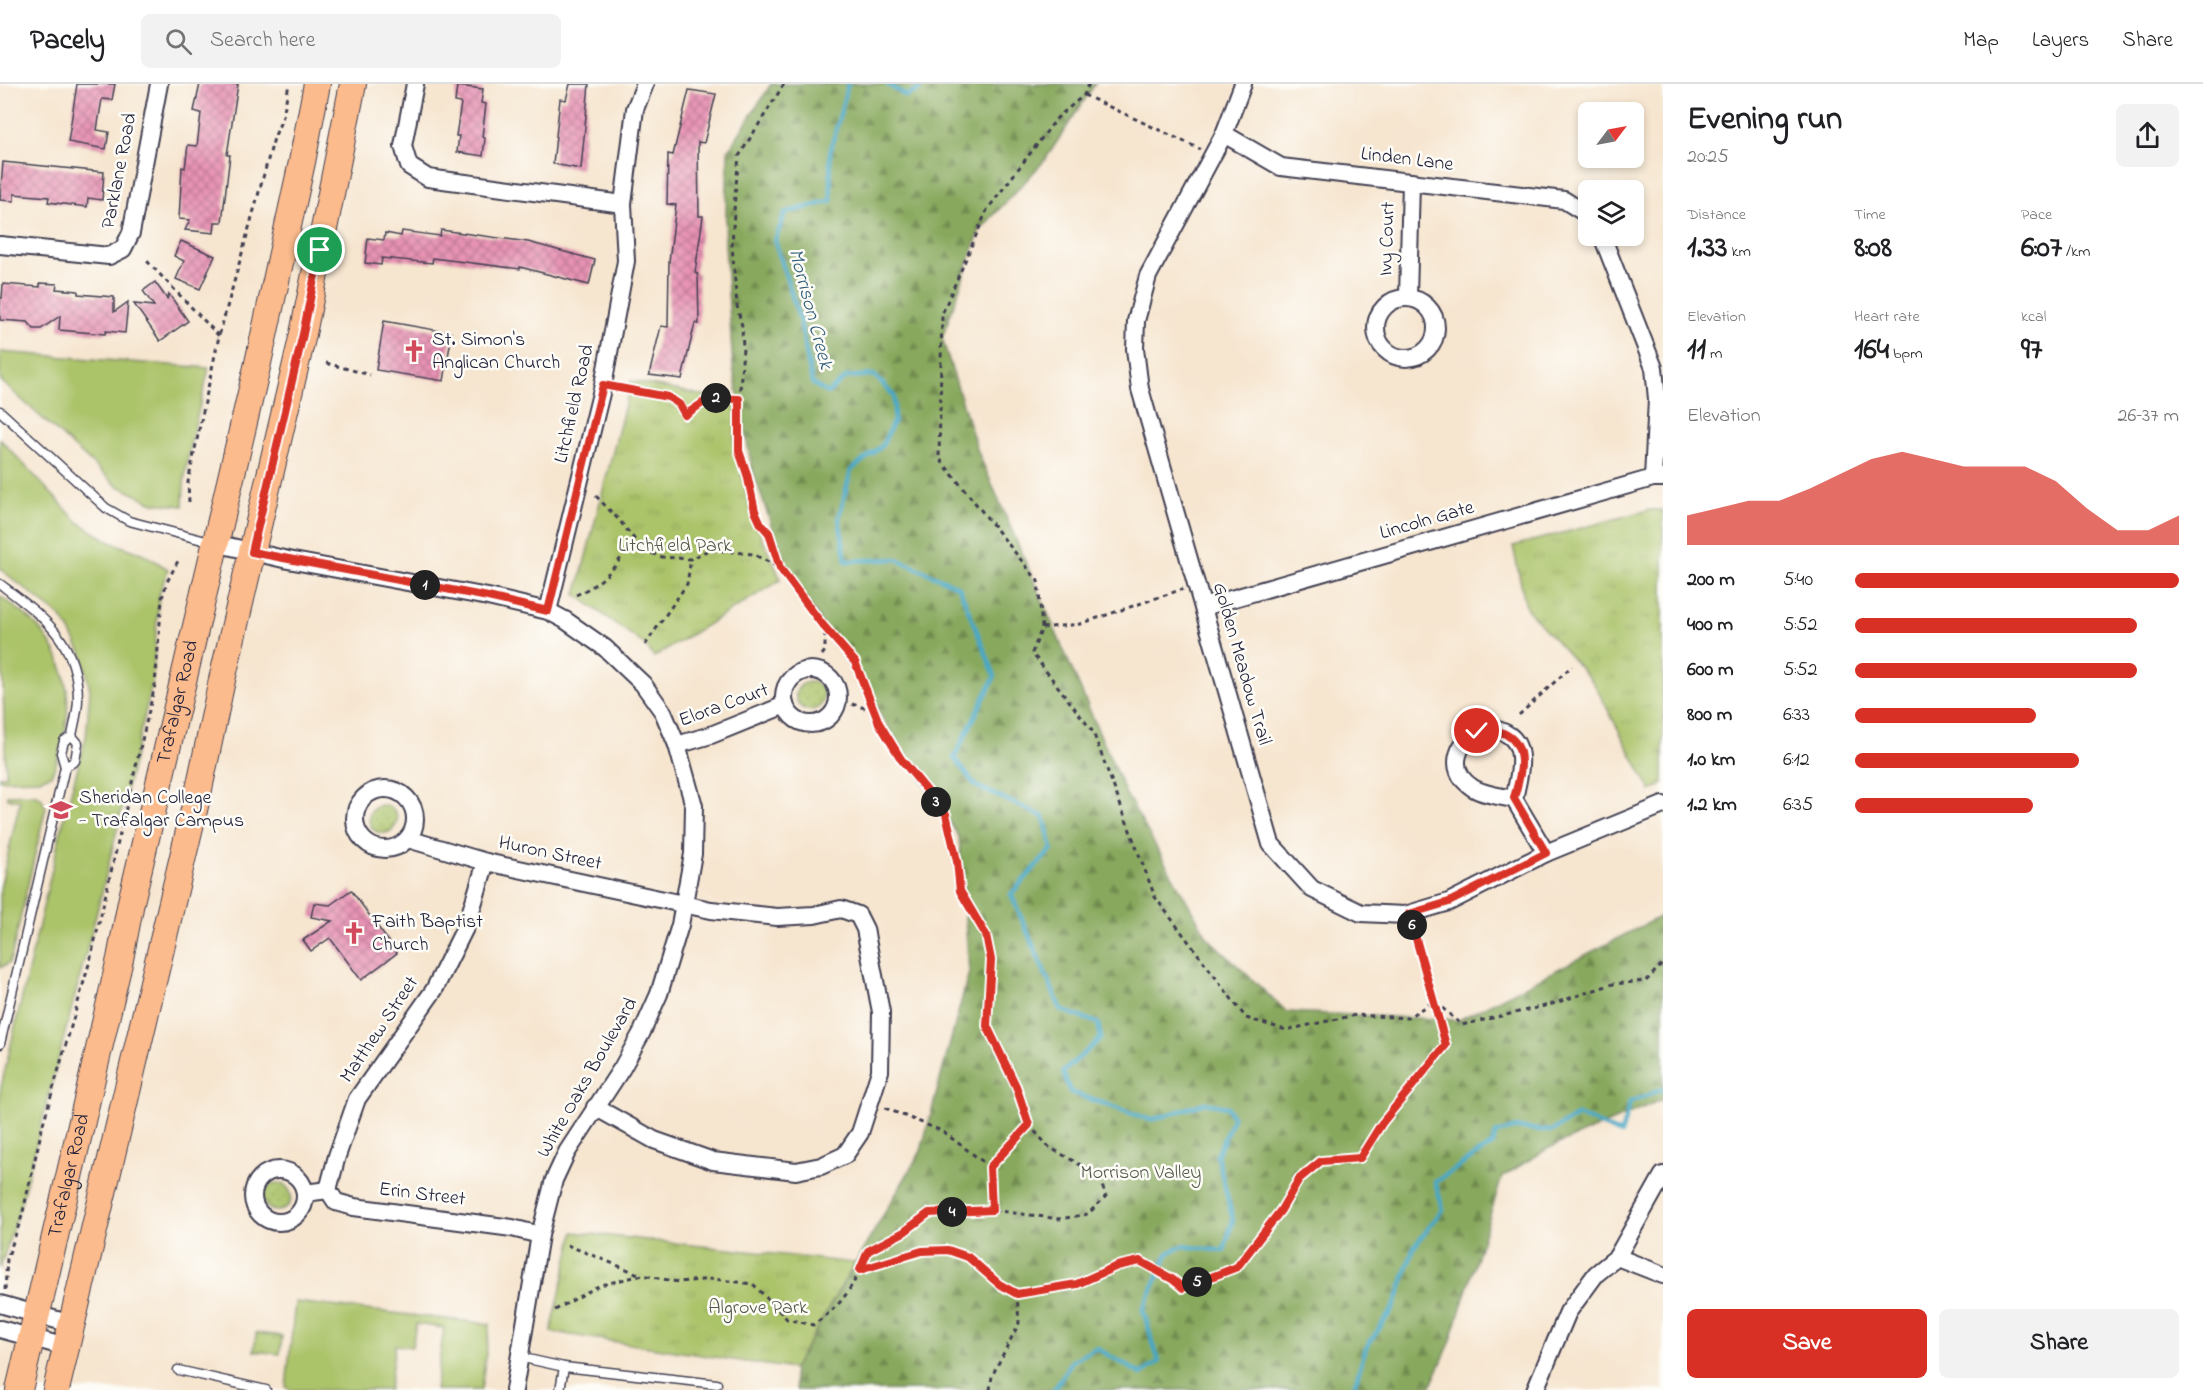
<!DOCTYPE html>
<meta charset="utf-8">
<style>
:root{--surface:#fff;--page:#f2f2f2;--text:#202124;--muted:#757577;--line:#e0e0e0;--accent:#d93025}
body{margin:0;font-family:"Indie Flower",sans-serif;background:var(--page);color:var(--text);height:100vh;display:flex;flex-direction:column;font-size:22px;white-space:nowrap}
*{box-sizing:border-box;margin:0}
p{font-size:20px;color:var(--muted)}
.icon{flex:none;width:33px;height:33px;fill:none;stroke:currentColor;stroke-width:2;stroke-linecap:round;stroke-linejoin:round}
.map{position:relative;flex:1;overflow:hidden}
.side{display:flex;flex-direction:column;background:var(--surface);width:540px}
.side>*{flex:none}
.needle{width:39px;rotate:58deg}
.tools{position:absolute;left:1578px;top:18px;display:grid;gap:12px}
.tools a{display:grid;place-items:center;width:66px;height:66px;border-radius:9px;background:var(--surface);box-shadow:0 3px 9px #0003;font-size:30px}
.pin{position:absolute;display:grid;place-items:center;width:51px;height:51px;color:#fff;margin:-26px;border:3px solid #fff;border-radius:50%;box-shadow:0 2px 6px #0007}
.km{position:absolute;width:30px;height:30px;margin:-15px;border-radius:50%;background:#222;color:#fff;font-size:16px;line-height:30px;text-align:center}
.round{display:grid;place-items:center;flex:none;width:63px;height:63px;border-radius:9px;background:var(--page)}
.head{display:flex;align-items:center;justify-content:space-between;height:102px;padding:0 24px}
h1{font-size:33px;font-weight:700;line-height:45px}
.stats{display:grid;grid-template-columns:repeat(3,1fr);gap:9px;height:102px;padding:6px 24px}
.stats div{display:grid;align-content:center}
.stats b{font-size:30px;font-weight:700}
.stats small{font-size:16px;font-weight:400}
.stats p{font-size:16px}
.chart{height:168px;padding:12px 24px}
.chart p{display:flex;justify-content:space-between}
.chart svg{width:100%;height:108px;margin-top:6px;fill:var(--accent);opacity:.7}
.cta{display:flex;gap:12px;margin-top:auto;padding:12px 24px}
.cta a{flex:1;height:69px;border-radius:9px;background:var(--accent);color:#fff;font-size:24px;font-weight:700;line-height:69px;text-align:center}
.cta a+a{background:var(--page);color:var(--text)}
ul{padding:0 24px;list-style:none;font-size:20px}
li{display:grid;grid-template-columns:96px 72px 1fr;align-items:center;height:45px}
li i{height:15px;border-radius:8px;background:var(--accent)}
header{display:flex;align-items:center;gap:36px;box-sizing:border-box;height:84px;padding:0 30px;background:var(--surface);border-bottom:2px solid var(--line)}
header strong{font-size:28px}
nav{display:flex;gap:33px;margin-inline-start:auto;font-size:21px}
.search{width:420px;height:54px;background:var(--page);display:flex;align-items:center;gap:15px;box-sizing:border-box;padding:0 21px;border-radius:9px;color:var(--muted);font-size:22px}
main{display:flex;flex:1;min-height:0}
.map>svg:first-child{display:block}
</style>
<header>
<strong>Pacely</strong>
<div class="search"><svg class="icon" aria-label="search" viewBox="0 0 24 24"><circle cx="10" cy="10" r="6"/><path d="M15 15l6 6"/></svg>Search here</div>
<nav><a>Map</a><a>Layers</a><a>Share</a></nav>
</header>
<main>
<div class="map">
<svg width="1663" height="1306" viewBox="0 0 1663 1306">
<defs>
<pattern id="forest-firs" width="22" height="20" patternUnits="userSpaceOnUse" patternTransform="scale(1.5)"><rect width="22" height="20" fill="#88a95d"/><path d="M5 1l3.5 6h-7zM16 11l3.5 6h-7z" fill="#6f894e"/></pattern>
<pattern id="park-tufts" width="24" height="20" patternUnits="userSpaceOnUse" patternTransform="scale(1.5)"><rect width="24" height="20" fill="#abc369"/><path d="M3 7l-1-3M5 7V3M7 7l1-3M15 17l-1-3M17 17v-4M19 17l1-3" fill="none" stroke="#93a75c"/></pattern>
<pattern id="garden-dots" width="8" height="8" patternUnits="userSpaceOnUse" patternTransform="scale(1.5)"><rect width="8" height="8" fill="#abc369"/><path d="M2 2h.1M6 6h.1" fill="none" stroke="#93a75c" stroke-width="1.8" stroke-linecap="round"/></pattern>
<pattern id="building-cross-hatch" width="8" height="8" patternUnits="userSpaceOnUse" patternTransform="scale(1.5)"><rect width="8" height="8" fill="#e893b4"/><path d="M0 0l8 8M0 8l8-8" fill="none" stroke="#bc7894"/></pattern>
</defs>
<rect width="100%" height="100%" fill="#fdfcf7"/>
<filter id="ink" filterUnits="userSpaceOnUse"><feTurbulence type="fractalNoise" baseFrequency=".0167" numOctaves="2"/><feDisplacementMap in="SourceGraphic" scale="12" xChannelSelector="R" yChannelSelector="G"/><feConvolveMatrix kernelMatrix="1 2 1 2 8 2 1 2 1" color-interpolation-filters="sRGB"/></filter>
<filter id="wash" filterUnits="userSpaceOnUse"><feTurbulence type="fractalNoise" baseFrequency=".008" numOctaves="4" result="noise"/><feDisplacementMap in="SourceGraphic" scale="24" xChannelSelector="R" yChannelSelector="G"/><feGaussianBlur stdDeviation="1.35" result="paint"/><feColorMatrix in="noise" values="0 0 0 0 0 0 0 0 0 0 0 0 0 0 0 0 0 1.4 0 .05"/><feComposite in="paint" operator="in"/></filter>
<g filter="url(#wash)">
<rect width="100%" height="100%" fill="#f6e5cf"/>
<!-- grass -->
<g fill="#abc369" stroke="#667252" stroke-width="1.5">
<path d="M0,268L209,284C199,329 183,376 183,422L153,419L116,401L0,296Z"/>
<path d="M0,355L78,438L110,458L144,470L168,485L159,511L152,600L102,808L20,1122L0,1185V1007L64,734L86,653L90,606L83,572L70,547L60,532L0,485Z"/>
<path d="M0,512C12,521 26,530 36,541C65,572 73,610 64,652C60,665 58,679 51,691L40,695L0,696V692H6Z"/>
<path d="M33,710L41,713L46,723L12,870L9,879L0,884V805L20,717L7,714V711Z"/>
<path d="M295,1218L490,1240L481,1306H435L444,1244L416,1240L412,1263L395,1261L389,1306H290L286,1303Z"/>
</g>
<!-- forest -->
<path fill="url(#forest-firs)" stroke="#55664c" stroke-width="1.5" d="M771,0H1095L1045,76L980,146L942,254L978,368L1125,708L1208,854L1287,928L1459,936L1663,831V1015L1547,1065L1502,1093L1450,1259L1429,1306H796L793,1285L921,1067L969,888L959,753L785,482L752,384L733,284L725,160L728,67Z"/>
<!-- park -->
<g fill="url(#park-tufts)" stroke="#667252" stroke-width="1.5">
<path d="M631,297L736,318L734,360L752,431L781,496L654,573L645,561L576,511Z"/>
<path d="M1649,426H1663V700L1651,707L1593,598L1526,524L1513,462Z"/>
<path d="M574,1148L855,1179L793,1285L551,1248Z"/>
<path d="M256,1249L282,1252L280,1270L254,1267Z"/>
</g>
<!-- garden -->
<g fill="url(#garden-dots)" stroke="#667252" stroke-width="1.5">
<circle cx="810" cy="612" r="14"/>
<circle cx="383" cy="735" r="14"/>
<circle cx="277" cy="1113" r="14"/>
</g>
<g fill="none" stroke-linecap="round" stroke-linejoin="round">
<!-- stream -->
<g stroke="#46a8c6" stroke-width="4.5">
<path d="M848,0L830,68L831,117L785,129L775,157L800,237L812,299L827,309L847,293L874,291L894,312V336L882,362L851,386L839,434L846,477L897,475L959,503L995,592L954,674L976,702L1044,733L1052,765L1011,810L1061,926L1098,939L1101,954L1063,988L1070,1008L1151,1036L1205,1019L1227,1023L1233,1034L1217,1071L1233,1136L1224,1167L1183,1162L1168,1169L1143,1226L1159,1278L1141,1290L1096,1264L1072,1277L1054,1306"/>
<path d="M887,0L906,12L920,5L918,0"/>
<path d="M1353,1306L1366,1264L1395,1221L1414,1163L1443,1125L1435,1098L1493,1060L1496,1049L1518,1044L1552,1047L1578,1031L1621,1050L1630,1018L1663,1005"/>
</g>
</g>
<g id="blocks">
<!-- building -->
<g fill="url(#building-cross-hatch)">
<path d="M77,0H115L112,16L102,15L97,46L109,48L106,65L68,58Z"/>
<path d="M200,0H238L227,71H230L222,138H215L214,149L185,146L190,136L179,135L182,83L185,84L188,61L197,62L201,29L194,27Z"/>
<path d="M570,0H589L581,85L553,80L560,15L566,16Z"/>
<path d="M457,2L483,5L481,19L486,20L482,53L485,54L483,72L457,68L459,52H456L461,19L455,18Z"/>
<path d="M689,6L716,10L704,59L698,58L699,132H703L695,189L698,190L699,240L695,239L682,295L649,291L661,242L668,243L669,178L676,121L667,120L668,70L673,71Z"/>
<path d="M3,78L104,88L102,116L88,114L87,123L48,118L49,113L14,110V117L0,116Z"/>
<path d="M441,146L528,158L595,176L589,201L520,183V185L433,174L432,179L382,174L381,181L365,179L368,154L384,156L385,149L401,152L402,147L440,152Z"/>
<path d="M181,157L215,172L200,205L176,195L184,177L174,172Z"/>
<path d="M155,198L167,215L169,210L188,237L160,257L134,220L154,222L143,207Z"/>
<path d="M40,199L57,200L56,205L78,207V210L114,213V228L128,218L125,249L106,247L105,250L59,246L60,232L41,245H34L28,238L0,236V214H2L3,200L40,203Z"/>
<path d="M384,237L452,249L444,297L376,286Z"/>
<path d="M351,806L397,869L361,896L330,854L311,867L303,856L332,837L311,833L314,819L330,821Z"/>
</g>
</g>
</g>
<g filter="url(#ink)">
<use href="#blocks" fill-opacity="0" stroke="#423f51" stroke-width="1.5"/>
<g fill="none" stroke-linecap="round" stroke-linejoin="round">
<!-- lane casing -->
<g stroke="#423f51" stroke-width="11">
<g id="lane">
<path d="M0,327L106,424L129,437L214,459"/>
<path d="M0,500C42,532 78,556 78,615C78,627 74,640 72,652L78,659L75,677L65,683"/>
<path d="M0,960L65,683L61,669L64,657L72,652"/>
<path d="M519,1273L564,1283L560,1306"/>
<path d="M564,1283L717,1300"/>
<path d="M178,1286L266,1306"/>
</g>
</g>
<!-- street casing -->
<g stroke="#423f51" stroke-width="20">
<g id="street">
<path d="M415,0L403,62L409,82L428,94L623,120"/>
<path d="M1243,0L1224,50L1148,192L1136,237L1135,265L1140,305L1271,760L1312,805L1361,829L1405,831L1449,818L1546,769L1663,721"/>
<path d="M1224,50L1281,83L1564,116L1585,129L1588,134"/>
<path d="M1602,152L1654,284L1657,315L1653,394"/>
<path d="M0,161L109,172L123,165L131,149L159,0"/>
<path d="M1408,213L1411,98"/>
<circle cx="1406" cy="244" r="30"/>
<path d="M215,459L288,476L488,513L548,527L565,536L605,564L643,600L663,628L677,661L694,722L693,770L680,841L659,910L642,948L622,984L567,1068L554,1096L540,1151L514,1306"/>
<path d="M1203,523L1653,394H1663"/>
<path d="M548,527L603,301L626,177L623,120L635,25L645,0"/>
<circle cx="811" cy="613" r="27"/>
<path d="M1487,644C1531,649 1521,683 1514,715C1501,712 1484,711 1473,704C1444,686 1458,652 1487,644Z"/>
<path d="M677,661L711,651L785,621"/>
<circle cx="385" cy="735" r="30"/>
<path d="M1514,715L1546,769"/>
<path d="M408,755L486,778L711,826L777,833L814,831L841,825L858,831L865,845L881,928L880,987L860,1049L845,1071L821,1082L796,1087L713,1077L654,1056L595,1023"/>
<circle cx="279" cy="1112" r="26"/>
<path d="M328,1106L337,1072L357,1015L434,906L467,840L486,778"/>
<path d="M305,1109L328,1106L336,1118L354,1123L512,1144L540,1151"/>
<path d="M1617,1173L1663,1191"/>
<path d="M0,1220L71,1240"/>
<path d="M0,1245L66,1263"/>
<path d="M1535,1306L1568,1228L1596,1190L1617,1173L1663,1091"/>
</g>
</g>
<!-- primary casing -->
<g stroke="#423f51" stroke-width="28">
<g id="primary">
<path id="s1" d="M19,1306L120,875L131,818L258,279L302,78L317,0"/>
<path d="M56,1306L199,705L222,596L303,250L353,0"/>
</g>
</g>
<!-- path -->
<g stroke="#423f51" stroke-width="3" stroke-dasharray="4.5 4.5" stroke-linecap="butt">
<path d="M784,0L739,72L735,111L732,161L737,222L742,242L743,264L738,334L739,367L747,390L755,427L761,440L769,449L780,484L821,539L855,578L879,639L901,675L946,730L957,777L960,807L986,851L991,876L987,942L1016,1002L1029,1041L1049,1063L1098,1091L1106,1112L1088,1130L1060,1135L992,1126L929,1129L904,1148L868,1167L860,1186"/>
<path d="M1089,0L1084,11L1057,34L987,126L942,230L939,374L1038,497L1042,544L1032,569L1093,648L1155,813L1246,934L1286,946L1356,931L1407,934L1434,917L1462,941L1549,921L1613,900L1646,897L1663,879"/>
<path d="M1084,11L1200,65"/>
<path d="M147,177L219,252"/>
<path d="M326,279L370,291"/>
<path d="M616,304L668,313L679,320L685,331L710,314L739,315"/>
<path d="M596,412L619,436L643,466L662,473L691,475L704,468L716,466L753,470L780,484"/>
<path d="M189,418L188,398L219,252L274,54L283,32L289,0"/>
<path d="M576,511C591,504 603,496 614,483C621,475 626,465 634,457"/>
<path d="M1042,544L1080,540L1183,505"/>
<path d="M645,561L687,500L691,475"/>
<path d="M822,571L825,567V547"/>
<path d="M852,620L874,627"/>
<path d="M1519,631L1572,582"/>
<path d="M885,1024L942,1047L990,1083"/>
<path d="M992,1126L990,1083L1029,1041"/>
<path d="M567,1161L641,1191"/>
<path d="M5,1206L7,1175L22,1132L43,1040L91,873L155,601L162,514L167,498L179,475"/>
<path d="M555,1226L600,1201L643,1191L678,1198L713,1195L753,1200L787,1235L813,1241C838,1223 846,1214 860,1186L922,1167L948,1166L968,1173L999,1200L1017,1211L1077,1200L1117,1182L1140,1177L1172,1195L1183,1204L1237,1183L1281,1126L1299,1095L1321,1077L1360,1074L1382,1039L1446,961L1413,844"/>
<path d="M990,1306L992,1292L1019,1239L1017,1211"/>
</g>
<!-- lane -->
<use href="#lane" stroke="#fff" stroke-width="8"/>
<!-- street -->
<use href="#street" stroke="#fff" stroke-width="16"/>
<!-- primary -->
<use href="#primary" stroke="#fbbb8c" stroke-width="26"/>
</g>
</g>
<g fill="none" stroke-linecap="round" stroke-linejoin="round" filter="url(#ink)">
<!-- route casing -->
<g stroke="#fff" stroke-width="12">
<path id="route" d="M320,166L303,250L252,468L488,513L548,527L603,301L668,313L679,320L685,331L710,314L739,315V367L747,390L755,427L761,440L769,449L780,484L821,539L855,578L879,639L901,675L946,730L957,777L960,807L986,851L991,876L987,942L1016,1002L1029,1041L990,1083L992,1126L929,1129L904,1148L868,1167L860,1186L922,1167L948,1166L968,1173L999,1200L1017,1210L1077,1200L1117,1182L1140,1177L1172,1195L1183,1204L1237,1183L1281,1126L1299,1095L1321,1077L1360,1074L1382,1039L1446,961L1409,830L1449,818L1546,769L1514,714C1517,702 1522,689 1521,676C1520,652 1498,642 1477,647"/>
</g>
<!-- route -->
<use href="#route" stroke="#d93025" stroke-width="8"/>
</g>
<!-- icons -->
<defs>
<g id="church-bare" transform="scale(1.8)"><path d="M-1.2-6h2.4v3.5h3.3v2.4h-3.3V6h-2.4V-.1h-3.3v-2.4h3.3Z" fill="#d1495b" stroke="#fdfcf7" stroke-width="2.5" paint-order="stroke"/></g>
<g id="university-bare" transform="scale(1.8)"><path d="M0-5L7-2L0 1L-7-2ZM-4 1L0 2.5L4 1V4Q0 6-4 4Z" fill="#d1495b" stroke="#fdfcf7" stroke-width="2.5" paint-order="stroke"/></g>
</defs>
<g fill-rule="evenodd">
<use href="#church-bare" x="414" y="267"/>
<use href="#university-bare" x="61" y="726"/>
<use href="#church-bare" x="354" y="849"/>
</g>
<g text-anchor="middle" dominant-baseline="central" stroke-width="5" stroke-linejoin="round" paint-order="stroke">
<!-- street labels -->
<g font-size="20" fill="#22223b" stroke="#fdfcf7">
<text transform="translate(1407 76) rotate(7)">Linden Lane</text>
<text transform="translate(120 87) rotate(-79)">Parklane Road</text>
<text transform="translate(1388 155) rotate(-88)">Ivy Court</text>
<text transform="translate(575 320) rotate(-77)">Litchfield Road</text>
<text transform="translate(1427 437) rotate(-16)">Lincoln Gate</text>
<text transform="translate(1241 580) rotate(74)">Golden Meadow Trail</text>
<text stroke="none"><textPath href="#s1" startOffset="706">Trafalgar Road</textPath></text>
<text transform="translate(724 622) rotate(-20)">Elora Court</text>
<text transform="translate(550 770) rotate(12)">Huron Street</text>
<text transform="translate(380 946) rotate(-56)">Matthew Street</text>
<text transform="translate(588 994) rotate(-60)">White Oaks Boulevard</text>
<text stroke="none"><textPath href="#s1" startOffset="220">Trafalgar Road</textPath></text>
<text transform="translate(422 1111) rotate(7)">Erin Street</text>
</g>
<!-- poi labels -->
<g font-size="20" fill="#22223b" stroke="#fdfcf7" text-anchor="start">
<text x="432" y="256">St. Simon's<tspan x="432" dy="23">Anglican Church</tspan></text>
<text x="79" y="714">Sheridan College<tspan x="79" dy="23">- Trafalgar Campus</tspan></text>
<text x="372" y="838">Faith Baptist<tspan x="372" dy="23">Church</tspan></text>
</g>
<!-- park labels -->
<g font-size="20" fill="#525a4b" stroke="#fdfcf7">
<text x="675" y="462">Litchfield Park</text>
<text x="1141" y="1089">Morrison Valley</text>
<text x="758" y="1224">Algrove Park</text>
</g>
<!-- water labels -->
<g font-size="21" font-style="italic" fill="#325e7a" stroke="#fdfcf7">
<text transform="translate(810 225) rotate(75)">Morrison Creek</text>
</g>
</g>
</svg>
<div class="tools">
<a><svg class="needle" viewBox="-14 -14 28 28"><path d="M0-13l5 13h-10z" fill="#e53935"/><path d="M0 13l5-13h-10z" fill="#757577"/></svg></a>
<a><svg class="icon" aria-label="layers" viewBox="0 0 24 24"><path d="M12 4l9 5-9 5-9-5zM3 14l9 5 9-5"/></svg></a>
</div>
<div class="pin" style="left:320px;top:166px;background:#1e9e55"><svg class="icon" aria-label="arrive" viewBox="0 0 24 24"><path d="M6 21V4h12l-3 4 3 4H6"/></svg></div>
<div class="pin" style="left:1477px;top:647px;background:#d93025"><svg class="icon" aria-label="check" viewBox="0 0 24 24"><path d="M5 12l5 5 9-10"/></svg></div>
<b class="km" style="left:425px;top:501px">1</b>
<b class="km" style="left:716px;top:314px">2</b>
<b class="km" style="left:936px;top:718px">3</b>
<b class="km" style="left:952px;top:1128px">4</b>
<b class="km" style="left:1197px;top:1198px">5</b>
<b class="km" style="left:1412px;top:841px">6</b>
</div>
<section class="side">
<div class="head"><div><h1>Evening run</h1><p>20:25</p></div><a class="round"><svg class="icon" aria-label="share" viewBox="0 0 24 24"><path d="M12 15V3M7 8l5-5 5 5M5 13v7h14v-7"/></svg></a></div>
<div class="stats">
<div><p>Distance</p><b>1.33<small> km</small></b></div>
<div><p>Time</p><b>8:08</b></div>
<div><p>Pace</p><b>6:07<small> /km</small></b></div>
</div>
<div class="stats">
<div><p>Elevation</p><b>11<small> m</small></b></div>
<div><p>Heart rate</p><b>164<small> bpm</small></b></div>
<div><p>kcal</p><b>97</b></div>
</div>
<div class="chart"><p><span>Elevation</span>26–37 m</p>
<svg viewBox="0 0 160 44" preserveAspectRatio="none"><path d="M0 44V32L10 29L20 26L30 26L40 21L50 15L60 9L70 6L80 9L90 12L100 12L110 12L120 18L130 29L140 38L150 38L160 32V44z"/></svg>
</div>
<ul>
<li><b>200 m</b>5:40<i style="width:100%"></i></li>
<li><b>400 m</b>5:52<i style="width:87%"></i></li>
<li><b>600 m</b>5:52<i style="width:87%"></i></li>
<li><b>800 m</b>6:33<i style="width:56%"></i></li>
<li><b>1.0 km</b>6:12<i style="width:69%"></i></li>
<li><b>1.2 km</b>6:35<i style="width:55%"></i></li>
</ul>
<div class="cta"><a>Save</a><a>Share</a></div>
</section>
</main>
